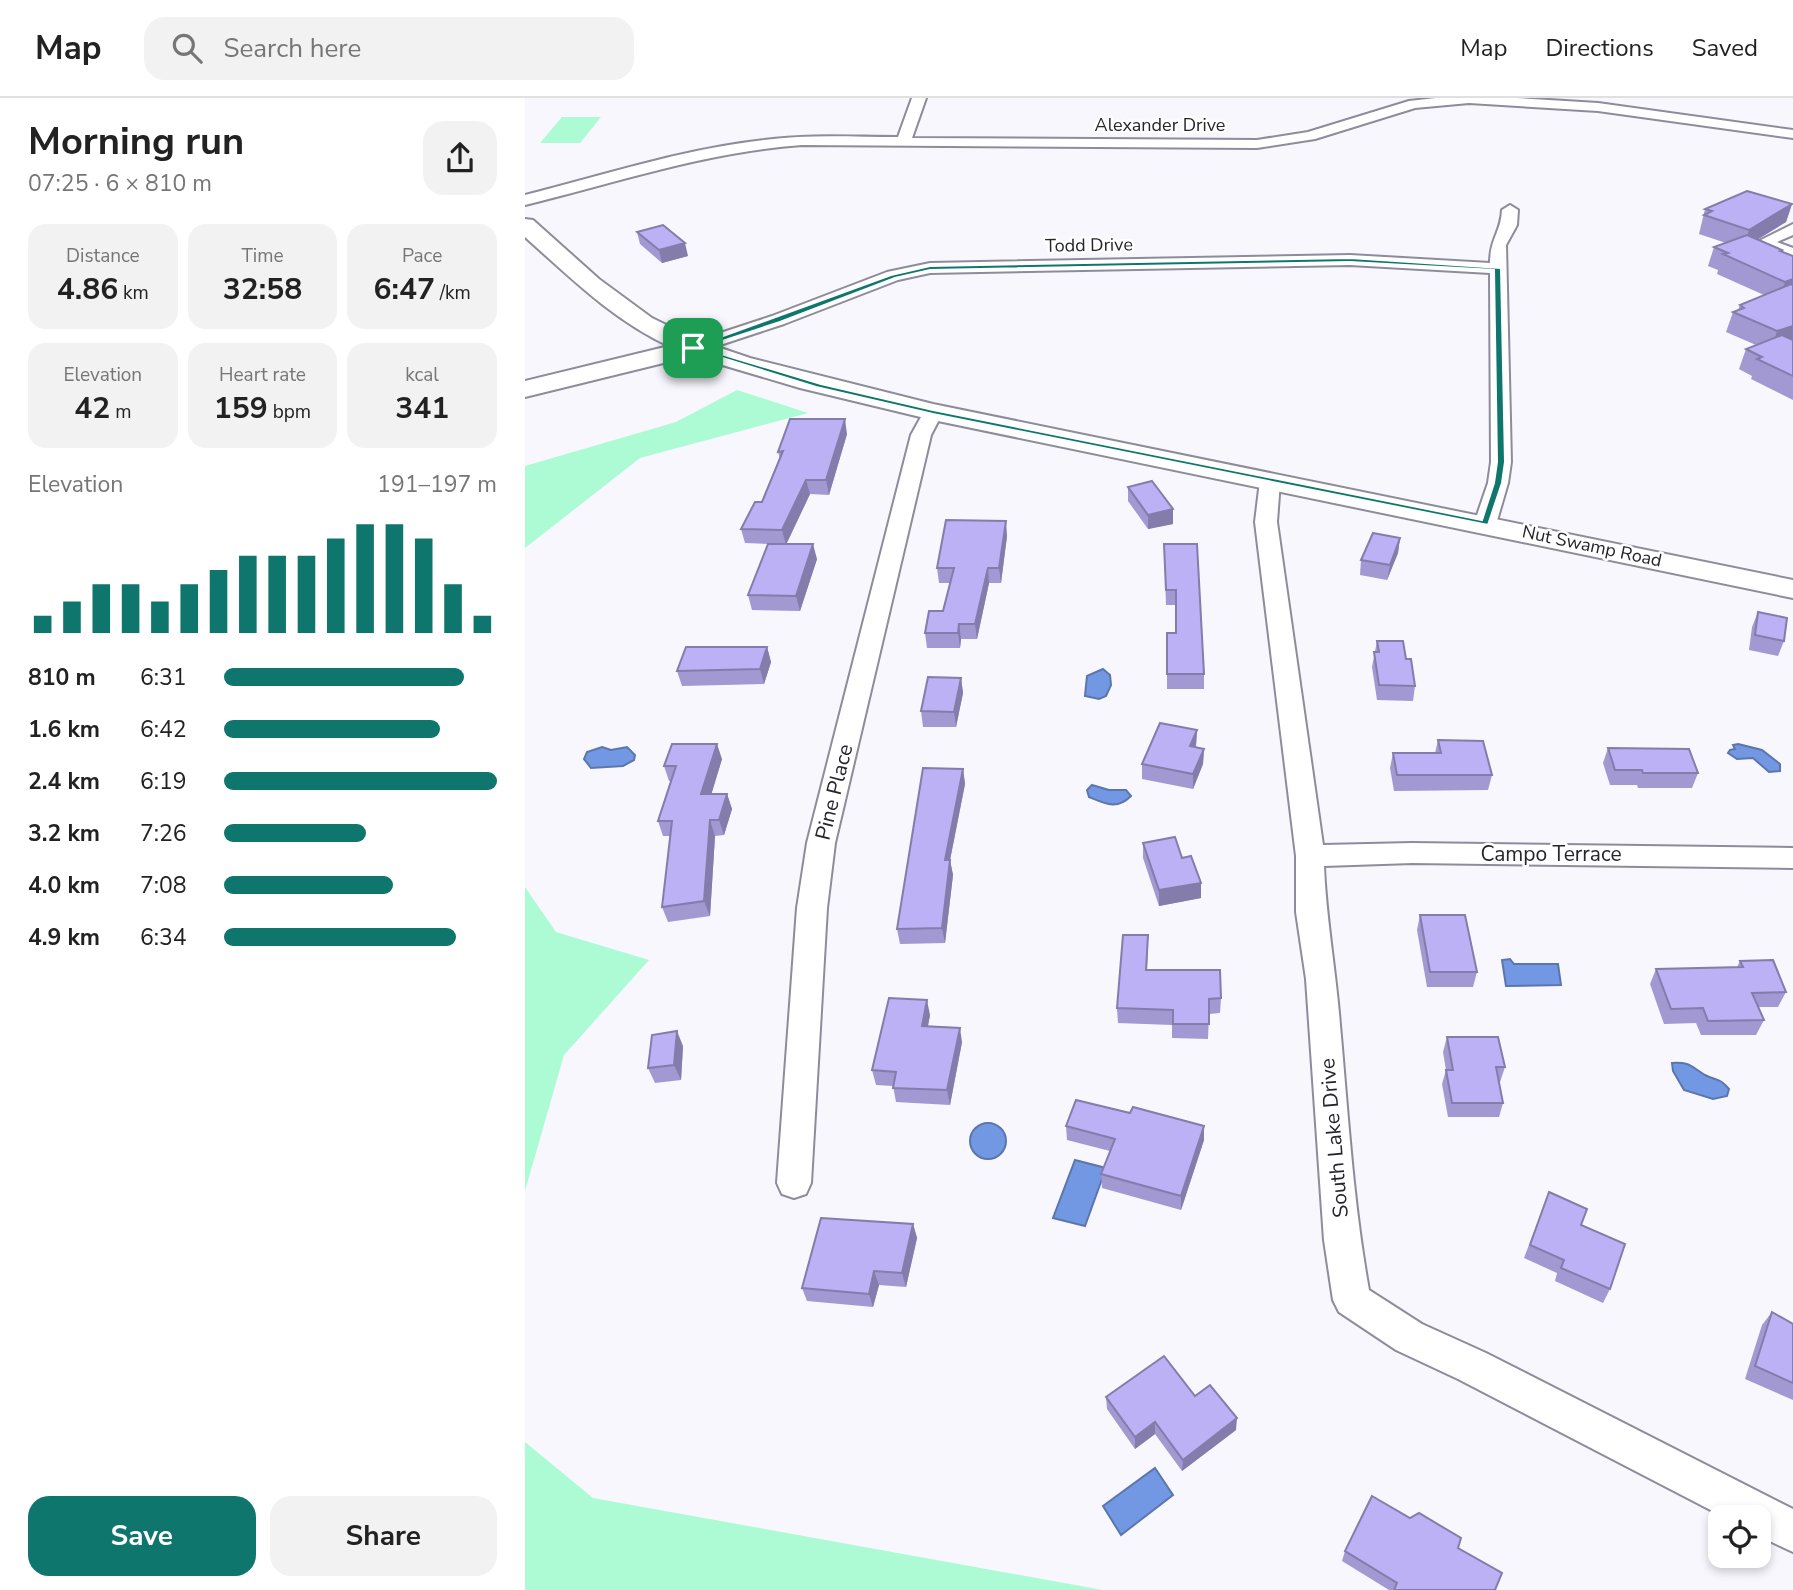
<!DOCTYPE html>
<meta charset="utf-8">
<style>
:root{--surface:#fff;--page:#f2f2f2;--text:#222;--muted:#767676;--line:#e0e0e0;--accent:#0f766e}
body{margin:0;font-family:"Nunito Sans",sans-serif;background:var(--page);color:var(--text);height:100vh;display:flex;flex-direction:column;font-size:26px;white-space:nowrap}
*{box-sizing:border-box;margin:0}
p{font-size:23px;color:var(--muted)}
.icon{flex:none;width:38px;height:38px;fill:none;stroke:currentColor;stroke-width:2;stroke-linecap:round;stroke-linejoin:round}
.map{position:relative;flex:1;overflow:hidden}
.sheet{display:flex;flex-direction:column;background:var(--surface);width:525px}
.sheet>*{flex:none}
.fabs{position:absolute;left:1183px;top:1407px;display:grid;gap:14px}
.fabs a{display:grid;place-items:center;width:63px;height:63px;border-radius:14px;background:var(--surface);box-shadow:0 4px 10px #0003;font-size:35px}
.pin{position:absolute;display:grid;place-items:center;width:60px;height:60px;color:#fff;margin:-30px;border-radius:14px;box-shadow:0 4px 10px #0006}
.round{display:grid;place-items:center;flex:none;width:74px;height:74px;border-radius:21px;background:var(--page)}
.headline{display:flex;align-items:center;justify-content:space-between;height:119px;padding:0 28px}
h1{font-size:38px;font-weight:700;line-height:52px}
.metrics{display:grid;grid-template-columns:repeat(3,1fr);gap:10px;height:119px;padding:7px 28px}
.metrics div{display:grid;align-content:center;border-radius:18px;background:var(--page);text-align:center}
.metrics b{font-size:30px;font-weight:700}
.metrics small{font-size:19px;font-weight:400}
.metrics p{font-size:19px}
.chart{height:196px;padding:14px 28px}
.chart p{display:flex;justify-content:space-between}
.chart svg{width:100%;height:126px;margin-top:7px;stroke:var(--accent);stroke-width:6}
.cta{display:flex;gap:14px;margin-top:auto;padding:14px 28px}
.cta a{flex:1;height:80px;border-radius:21px;background:var(--accent);color:#fff;font-size:28px;font-weight:700;line-height:80px;text-align:center}
.cta a+a{background:var(--page);color:var(--text)}
ul{padding:0 28px;list-style:none;font-size:23px}
li{display:grid;grid-template-columns:112px 84px 1fr;align-items:center;height:52px}
li i{height:18px;border-radius:9px;background:var(--accent)}
header{display:flex;align-items:center;gap:42px;box-sizing:border-box;height:98px;padding:0 35px;background:var(--surface);border-bottom:2px solid var(--line)}
header strong{font-size:33px}
nav{display:flex;gap:38px;margin-inline-start:auto;font-size:24px}
.search{width:490px;height:63px;background:var(--page);display:flex;align-items:center;gap:18px;box-sizing:border-box;padding:0 24px;border-radius:21px;color:var(--muted);font-size:26px}
main{display:flex;flex:1;min-height:0}
.map>svg:first-child{display:block}
</style>
<header>
<strong>Map</strong>
<div class="search"><svg class="icon" aria-label="search" viewBox="0 0 24 24"><circle cx="10" cy="10" r="6"/><path d="M15 15l6 6"/></svg>Search here</div>
<nav><a>Map</a><a>Directions</a><a>Saved</a></nav>
</header>
<main>
<section class="sheet">
<div class="headline"><div><h1>Morning run</h1><p>07:25 · 6 × 810 m</p></div><a class="round"><svg class="icon" aria-label="share" viewBox="0 0 24 24"><path d="M12 15V3M7 8l5-5 5 5M5 13v7h14v-7"/></svg></a></div>
<div class="metrics">
<div><p>Distance</p><b>4.86<small> km</small></b></div>
<div><p>Time</p><b>32:58</b></div>
<div><p>Pace</p><b>6:47<small> /km</small></b></div>
</div>
<div class="metrics">
<div><p>Elevation</p><b>42<small> m</small></b></div>
<div><p>Heart rate</p><b>159<small> bpm</small></b></div>
<div><p>kcal</p><b>341</b></div>
</div>
<div class="chart"><p><span>Elevation</span>191–197 m</p>
<svg viewBox="0 0 160 44" preserveAspectRatio="none"><path d="M5 44V38M15 44V33M25 44V27M35 44V27M45 44V33M55 44V27M65 44V22M75 44V17M85 44V17M95 44V17M105 44V11M115 44V6M125 44V6M135 44V11M145 44V27M155 44V38"/></svg>
</div>
<ul>
<li><b>810 m</b>6:31<i style="width:88%"></i></li>
<li><b>1.6 km</b>6:42<i style="width:79%"></i></li>
<li><b>2.4 km</b>6:19<i style="width:100%"></i></li>
<li><b>3.2 km</b>7:26<i style="width:52%"></i></li>
<li><b>4.0 km</b>7:08<i style="width:62%"></i></li>
<li><b>4.9 km</b>6:34<i style="width:85%"></i></li>
</ul>
<div class="cta"><a>Save</a><a>Share</a></div>
</section>
<div class="map">
<svg width="1268" height="1492" viewBox="0 0 1268 1492">
<rect width="100%" height="100%" fill="#f7f7fd"/>
<!-- green -->
<g fill="#adfbd4">
<path d="M37,19H76L55,45H15Z"/>
<path d="M212,292L283,315L115,360L0,450V368L151,324Z"/>
<path d="M0,789L31,834L124,862L39,957L0,1093Z"/>
<path d="M0,1344L68,1400L578,1492H0Z"/>
</g>
<!-- water -->
<g fill="#7298e3" stroke="#5b76ac" stroke-width="2">
<path d="M578,571L585,577L586,587L581,598L574,601L560,598L562,578Z"/>
<path d="M1213,646L1237,652L1255,666V673L1244,674L1228,660L1212,661L1203,655L1205,652L1210,651L1208,647Z"/>
<path d="M77,649L86,652L102,649L110,657L109,662L98,668L66,670L59,661L62,654Z"/>
<path d="M567,687L584,692H601L606,698C592,712 581,706 564,699L562,692Z"/>
<path d="M985,861L989,866H1033L1036,887L981,888L977,862Z"/>
<path d="M1147,965C1166,964 1165,968 1180,977C1191,983 1194,979 1204,991L1202,998L1188,1001L1159,992L1148,973Z"/>
<circle cx="463" cy="1043" r="18"/>
<path d="M550,1062L581,1070L560,1128L528,1120Z"/>
<path d="M630,1370L648,1397L596,1437L578,1408Z"/>
</g>
<g fill="none" stroke-linecap="round" stroke-linejoin="round">
<!-- street casing -->
<g stroke="#8e8c9b" stroke-width="4">
<g id="street">
<path d="M387,0H401L387,40L732,42L783,34L884,3L911,0H992L1073,5L1268,32V40L1073,13L944,5L890,10L790,41L732,50L277,47C181,54 93,84 0,107V97C79,77 158,51 239,42C283,36 328,39 373,39Z"/>
<path d="M985,107L993,112L992,127L981,147L986,364L983,385L971,426L968,431H952L949,426L963,385L966,364L965,175L825,167L405,175L373,182L259,226L174,254H162L159,250L162,246L247,218L362,174L405,165L825,157L965,165C965,141 976,134 977,112Z"/>
<path d="M1268,126V137L1252,144L1268,150V160L1232,148L1230,145Z"/>
<path d="M408,308L418,314L406,337L310,745L302,810L286,1085L281,1096L269,1100L257,1096L252,1085L272,810L282,745L386,337L401,310Z"/>
<path d="M745,377L752,379L755,383L752,424L798,747L887,745L1268,750V770L887,765L799,768C801,821 811,873 815,927C823,1015 828,1104 844,1192L897,1226L961,1255L1268,1411V1454L1234,1438V1419H1199L933,1281L871,1252L814,1214L808,1202L799,1142L781,881L771,814V758L730,424L735,383L738,379Z"/>
</g>
</g>
<!-- secondary casing -->
<g stroke="#8e8c9b" stroke-width="4">
<path id="secondary" d="M0,121L8,122L74,181L127,220L172,242L225,260L408,306L1268,482V500L408,322L275,290L167,258L0,299V283L144,248C88,222 45,179 0,139Z"/>
</g>
<!-- street -->
<use href="#street" fill="#fff" fill-rule="evenodd"/>
<!-- secondary -->
<use href="#secondary" fill="#fff" fill-rule="evenodd"/>
</g>
<!-- wall -->
<g fill="#a298d2">
<path d="M1267,106L1261,124L1232,142L1257,152V154L1268,158V302L1226,281L1227,278L1214,271L1221,251L1231,247L1201,234L1208,214L1213,212L1215,207L1239,197L1192,176L1193,172L1183,168L1189,149L1201,145L1174,136L1180,111Z"/>
<path d="M112,134L163,158L137,165L115,146Z"/>
<path d="M322,336L304,397L285,396L261,446L292,461L275,513L227,512L223,497L244,446L220,445L216,431L237,404L255,361L253,354Z"/>
<path d="M603,389L648,426L623,431L603,403Z"/>
<path d="M482,438L476,485H464L452,541H436L435,550H402L400,535L418,513L425,485H414L412,470Z"/>
<path d="M875,440L873,455L862,482L835,477L836,462Z"/>
<path d="M639,446L679,576V591H642V535H651V507H641Z"/>
<path d="M1233,514L1259,543L1253,558L1224,552L1227,529Z"/>
<path d="M852,543L881,561L890,588L888,603L852,602L847,569Z"/>
<path d="M242,549L246,564L239,586L157,588L152,573Z"/>
<path d="M436,580L438,595L431,629H398L396,613Z"/>
<path d="M672,632L671,649L679,651L678,666L668,691L617,681V666Z"/>
<path d="M913,642L967,677L963,692L869,693L865,670L868,655H910Z"/>
<path d="M1083,650L1173,675L1167,690H1113L1112,687H1085L1078,665Z"/>
<path d="M197,661L186,696H202L207,711L199,737L190,738L185,818L143,824L137,809L145,738H138L133,723L146,683H144L139,668Z"/>
<path d="M438,671L440,686L425,762L428,777L420,845L375,846L372,831Z"/>
<path d="M618,745L657,760L676,785V800L634,808L618,760Z"/>
<path d="M895,817L952,874L948,889H902L892,832Z"/>
<path d="M623,852L622,872L696,900L695,915L684,916L683,941L647,940V927L593,925L592,910Z"/>
<path d="M1215,863L1261,894L1253,909H1233L1239,922L1231,937H1176L1171,925L1139,926L1125,886L1131,871L1212,869Z"/>
<path d="M405,917L403,928L437,944L425,1007L371,1004L368,988L351,987L347,972Z"/>
<path d="M922,939L980,969L975,984H974L978,1005L974,1019H923L917,986L921,972L918,954Z"/>
<path d="M158,948L156,982L130,985L123,970Z"/>
<path d="M605,1015L679,1042L656,1112L577,1090L576,1076L585,1053L542,1042L541,1028Z"/>
<path d="M1024,1094L1056,1127L1085,1191L1078,1205L1030,1183L1032,1175L999,1160Z"/>
<path d="M388,1126L392,1140L381,1189L354,1187L348,1209L282,1203L277,1190Z"/>
<path d="M1247,1214L1268,1226V1302L1220,1281L1237,1227Z"/>
<path d="M670,1298L711,1332L657,1373L630,1336L610,1351L582,1311L581,1299Z"/>
<path d="M933,1450L970,1492H864L817,1463L820,1453Z"/>
</g>
<!-- shaded-wall -->
<g fill="#847cab">
<path d="M1267,106L1261,124L1218,150L1224,132Z"/>
<path d="M160,145L163,158L137,165L134,152Z"/>
<path d="M1268,181V198L1253,204L1260,184Z"/>
<path d="M1268,228V245L1246,253L1252,233Z"/>
<path d="M320,321L322,336L304,397L301,382Z"/>
<path d="M281,382L285,396L261,447L257,432Z"/>
<path d="M648,411V426L623,431V417Z"/>
<path d="M481,423L482,438L476,485L474,470Z"/>
<path d="M875,440L873,455L862,482L865,467Z"/>
<path d="M288,446L292,461L275,513L271,498Z"/>
<path d="M463,470L464,485L452,541L450,526Z"/>
<path d="M434,526L436,541L435,550L433,535Z"/>
<path d="M242,549L246,564L239,586L235,571Z"/>
<path d="M436,580L438,595L431,629L429,614Z"/>
<path d="M672,632L671,647L665,663V648Z"/>
<path d="M192,646L197,661L182,711L176,696Z"/>
<path d="M679,651L678,666L668,691V676Z"/>
<path d="M438,671L440,686L425,762L428,777L420,845L417,830L420,762Z"/>
<path d="M202,696L207,711L199,737L194,722Z"/>
<path d="M185,722L190,738L185,818L179,803Z"/>
<path d="M676,785V800L634,808V792Z"/>
<path d="M402,902L405,917L400,943L397,928Z"/>
<path d="M435,930L437,944L425,1007L422,992Z"/>
<path d="M152,933L158,948L156,982L149,967Z"/>
<path d="M679,1028V1042L656,1112V1098Z"/>
<path d="M388,1126L392,1140L381,1189L377,1175Z"/>
<path d="M349,1173L354,1187L348,1209L344,1196Z"/>
<path d="M712,1320L711,1332L657,1373L658,1362Z"/>
<path d="M630,1324V1336L610,1351V1339Z"/>
</g>
<!-- building -->
<g fill="#bcb1f4" stroke="#847cab" stroke-width="2">
<path d="M1222,93L1267,106L1224,132L1179,117L1187,113L1180,111Z"/>
<path d="M138,127L160,145L134,152L112,134Z"/>
<path d="M1222,137L1257,152L1255,153L1268,158V181L1260,184L1198,156L1203,155L1189,149Z"/>
<path d="M1266,186L1268,187V228L1252,233L1208,214L1219,210L1215,207Z"/>
<path d="M1257,237L1268,242V278L1232,261L1237,259L1221,251Z"/>
<path d="M265,321H320L301,382H281L257,432L216,431L230,404H237L258,353L253,354Z"/>
<path d="M627,383L648,411L623,417L603,389Z"/>
<path d="M421,422L481,423L474,470H463L450,526H434L433,535H400L404,513H418L429,470H412Z"/>
<path d="M848,435L875,440L865,467L836,462Z"/>
<path d="M243,446H288L271,498L223,497Z"/>
<path d="M639,446H672L679,576H642V535H651V492H641Z"/>
<path d="M1233,514L1262,520L1259,543L1230,537Z"/>
<path d="M852,543H878L881,561H886L890,588L854,587L849,554H854Z"/>
<path d="M161,549H242L235,571L152,573Z"/>
<path d="M403,579L436,580L429,614L396,613Z"/>
<path d="M635,625L672,632L665,648L679,651L668,676L617,666Z"/>
<path d="M913,642L958,643L967,677H872L868,655H916Z"/>
<path d="M147,646H192L176,696H202L194,722H185L179,803L137,809L147,723H133L151,668H139Z"/>
<path d="M1083,650L1164,651L1173,675H1118L1117,672H1090Z"/>
<path d="M398,670L438,671L420,762H425L417,830L372,831Z"/>
<path d="M650,739L657,760L666,758L676,785L634,792L618,745Z"/>
<path d="M895,817H940L952,874H905Z"/>
<path d="M598,837H623L621,872H695L696,900L684,901V926H648V912L592,910Z"/>
<path d="M1248,862L1261,894L1227,895L1239,922L1183,923L1178,910L1146,911L1131,871L1218,869L1215,863Z"/>
<path d="M364,900L402,902L397,928L435,930L422,992L368,990L371,974L347,972Z"/>
<path d="M152,933L149,967L123,970L127,937Z"/>
<path d="M922,939H973L980,969H971L978,1005H927L921,972H928Z"/>
<path d="M551,1002L605,1015L608,1009L679,1028L656,1098L576,1076L590,1041L541,1028Z"/>
<path d="M1024,1094L1062,1111L1056,1127L1100,1146L1085,1191L1036,1170L1039,1162L1005,1147Z"/>
<path d="M296,1120L388,1126L377,1175L349,1173L344,1196L277,1190Z"/>
<path d="M1247,1214L1268,1226V1285L1230,1268Z"/>
<path d="M639,1258L670,1298L685,1287L712,1320L658,1362L630,1324L610,1339L581,1299Z"/>
<path d="M847,1398L885,1420L894,1415L936,1440L933,1450L977,1475L970,1492H869L872,1485L820,1453Z"/>
</g>
<!-- route -->
<path fill="#0f766e" stroke="#fff" stroke-width="2" fill-rule="evenodd" d="M825,160L976,170L980,364L977,385L963,427L408,316L291,289L165,250L366,177L405,168ZM825,164L969,172L972,364L969,385L957,422L408,312L296,286L176,250L255,224L370,180L405,172Z"/>
<g text-anchor="middle" dominant-baseline="central" stroke-width="5" stroke-linejoin="round" paint-order="stroke">
<!-- far-street labels -->
<g font-size="18" fill="#25252a" stroke="#fff">
<text x="635" y="27">Alexander Drive</text>
<text transform="translate(564 147) rotate(-1)">Todd Drive</text>
<text transform="translate(1067 448) rotate(12)">Nut Swamp Road</text>
</g>
<!-- street labels -->
<g font-size="21" fill="#25252a" stroke="#fff">
<text transform="translate(309 694) rotate(-76)">Pine Place</text>
<text x="1026" y="756">Campo Terrace</text>
<text transform="translate(809 1040) rotate(-95)">South Lake Drive</text>
</g>
</g>
</svg>
<div class="fabs">
<a><svg class="icon" aria-label="locate" viewBox="0 0 24 24"><circle cx="12" cy="12" r="6"/><path d="M12 2v4M12 18v4M2 12h4M18 12h4"/></svg></a>
</div>
<div class="pin" style="left:168px;top:250px;background:#1e9e55"><svg class="icon" aria-label="arrive" viewBox="0 0 24 24"><path d="M6 21V4h12l-3 4 3 4H6"/></svg></div>
</div>
</main>
